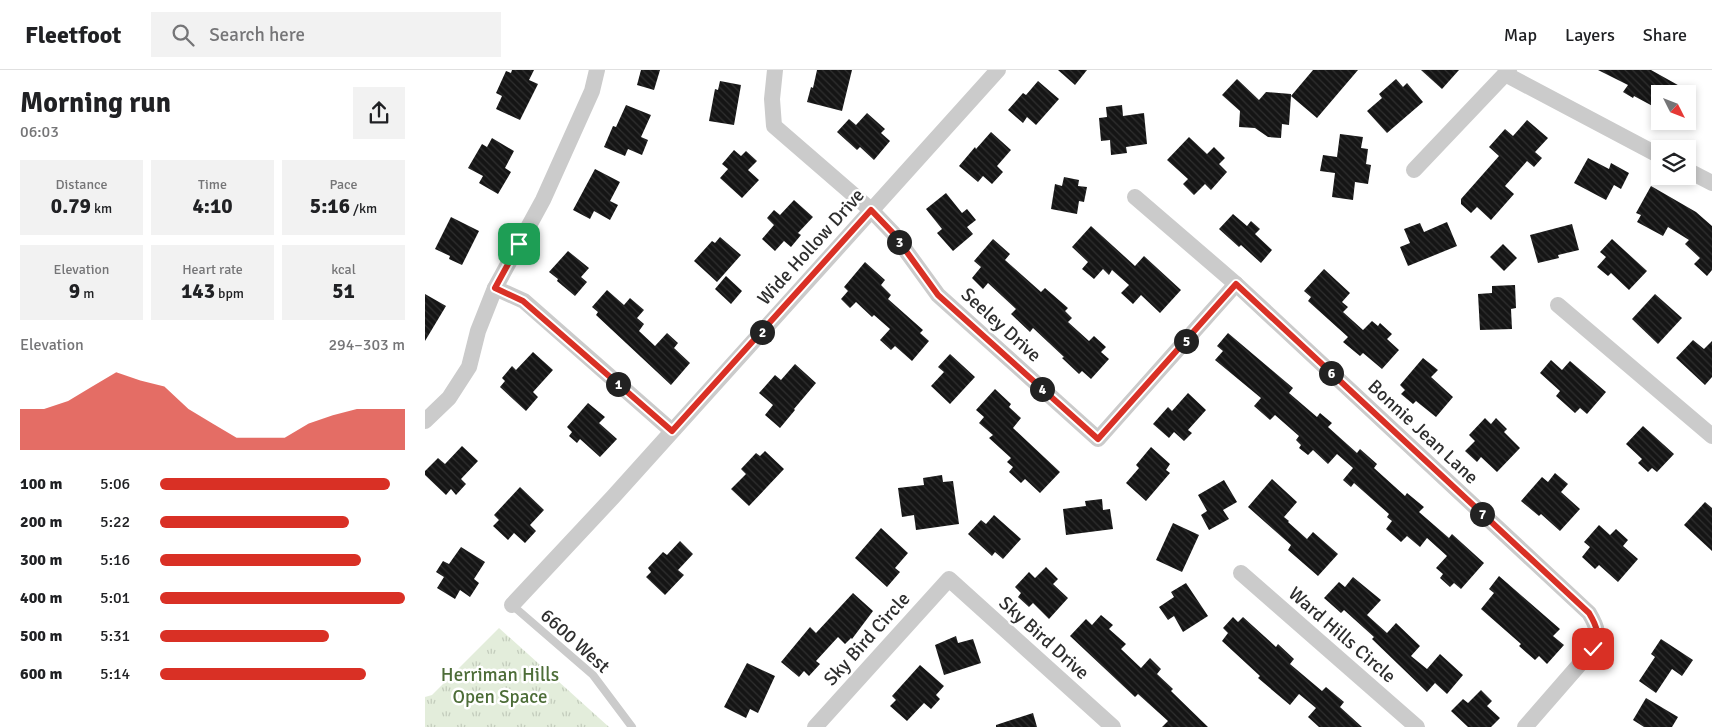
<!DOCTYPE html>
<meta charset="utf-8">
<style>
:root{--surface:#fff;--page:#f2f2f2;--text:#202124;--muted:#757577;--line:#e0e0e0;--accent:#d93025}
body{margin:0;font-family:Signika,sans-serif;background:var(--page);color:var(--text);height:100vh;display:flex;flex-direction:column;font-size:19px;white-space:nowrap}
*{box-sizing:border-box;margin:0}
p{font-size:16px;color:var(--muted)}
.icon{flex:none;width:28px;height:28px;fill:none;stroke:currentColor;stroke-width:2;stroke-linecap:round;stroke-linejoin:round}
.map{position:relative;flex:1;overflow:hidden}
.drawer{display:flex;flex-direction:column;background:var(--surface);width:425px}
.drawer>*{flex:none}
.needle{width:32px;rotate:132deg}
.controls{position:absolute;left:1226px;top:15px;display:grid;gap:10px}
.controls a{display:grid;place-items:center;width:45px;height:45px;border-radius:0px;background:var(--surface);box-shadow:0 2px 8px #0003;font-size:25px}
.pin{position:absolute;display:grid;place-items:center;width:42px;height:42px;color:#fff;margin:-21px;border-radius:10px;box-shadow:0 2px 8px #0006}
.km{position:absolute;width:25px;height:25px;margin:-12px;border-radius:50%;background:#222;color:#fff;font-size:14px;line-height:25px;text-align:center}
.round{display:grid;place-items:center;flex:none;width:52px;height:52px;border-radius:0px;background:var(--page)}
.overview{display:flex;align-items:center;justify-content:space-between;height:85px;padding:0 20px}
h1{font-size:28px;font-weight:700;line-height:38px}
.stats{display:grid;grid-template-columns:repeat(3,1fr);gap:8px;height:85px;padding:5px 20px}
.stats div{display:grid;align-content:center;border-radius:0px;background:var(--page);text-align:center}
.stats b{font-size:21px;font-weight:700}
.stats small{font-size:14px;font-weight:400}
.stats p{font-size:14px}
.chart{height:140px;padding:10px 20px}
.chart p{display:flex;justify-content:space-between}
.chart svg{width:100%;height:90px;margin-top:5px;fill:var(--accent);opacity:.7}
ul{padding:0 20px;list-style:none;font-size:16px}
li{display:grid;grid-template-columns:80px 60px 1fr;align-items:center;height:38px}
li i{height:12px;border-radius:6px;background:var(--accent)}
header{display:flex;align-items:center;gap:30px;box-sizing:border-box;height:70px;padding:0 25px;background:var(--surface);border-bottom:1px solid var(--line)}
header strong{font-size:24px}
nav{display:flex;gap:28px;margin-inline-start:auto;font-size:18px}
.search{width:350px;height:45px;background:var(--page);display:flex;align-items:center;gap:12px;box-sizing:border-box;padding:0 18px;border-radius:0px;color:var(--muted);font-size:19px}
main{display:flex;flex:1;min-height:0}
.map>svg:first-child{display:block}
</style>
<header>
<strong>Fleetfoot</strong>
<div class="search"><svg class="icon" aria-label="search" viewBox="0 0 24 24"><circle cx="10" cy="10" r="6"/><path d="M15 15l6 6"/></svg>Search here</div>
<nav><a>Map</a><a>Layers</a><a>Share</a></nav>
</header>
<main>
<section class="drawer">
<div class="overview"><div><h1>Morning run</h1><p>06:03</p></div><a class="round"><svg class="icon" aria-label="share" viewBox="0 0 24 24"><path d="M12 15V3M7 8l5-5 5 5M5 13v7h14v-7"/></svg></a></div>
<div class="stats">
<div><p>Distance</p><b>0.79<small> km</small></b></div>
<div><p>Time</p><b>4:10</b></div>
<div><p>Pace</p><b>5:16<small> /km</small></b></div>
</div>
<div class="stats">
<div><p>Elevation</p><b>9<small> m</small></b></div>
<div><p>Heart rate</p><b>143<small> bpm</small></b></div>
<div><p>kcal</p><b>51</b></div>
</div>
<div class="chart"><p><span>Elevation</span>294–303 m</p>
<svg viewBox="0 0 160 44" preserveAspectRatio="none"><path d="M0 44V24L10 24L20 20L30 13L40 6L50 10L60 13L70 24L80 31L90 38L100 38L110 38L120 31L130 27L140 24L150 24L160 24V44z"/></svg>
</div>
<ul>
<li><b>100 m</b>5:06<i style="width:94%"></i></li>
<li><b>200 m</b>5:22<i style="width:77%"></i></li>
<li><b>300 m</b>5:16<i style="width:82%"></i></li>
<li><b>400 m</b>5:01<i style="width:100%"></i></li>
<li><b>500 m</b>5:31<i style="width:69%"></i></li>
<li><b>600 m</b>5:14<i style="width:84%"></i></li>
</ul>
</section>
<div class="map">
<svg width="1287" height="657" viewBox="0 0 1287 657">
<defs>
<pattern id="park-tufts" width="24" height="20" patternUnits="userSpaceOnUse" patternTransform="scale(1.25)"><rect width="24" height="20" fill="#e3eddb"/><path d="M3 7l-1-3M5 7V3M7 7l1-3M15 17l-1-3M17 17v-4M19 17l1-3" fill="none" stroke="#c3ccbc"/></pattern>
<pattern id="building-back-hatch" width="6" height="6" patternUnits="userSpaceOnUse" patternTransform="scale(1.25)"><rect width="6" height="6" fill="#151515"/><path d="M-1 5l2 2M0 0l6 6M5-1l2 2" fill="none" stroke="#2f2f2f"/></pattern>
</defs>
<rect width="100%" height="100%" fill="#fff"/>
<!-- park -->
<path fill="url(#park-tufts)" d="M74,558L184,657H0V627L7,625Z"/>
<!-- building -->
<g fill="url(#building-back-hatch)">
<path d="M87,0H109L104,10L113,14L95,50L71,39L77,26L71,23L81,1L86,3Z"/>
<path d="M216,0H235L229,20L212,15Z"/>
<path d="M392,0H427L417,41L382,32L386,17L388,18Z"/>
<path d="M633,0H662L650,15Z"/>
<path d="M888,0H933L892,48L866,26L864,55L857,54L856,68L843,67L830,58L814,57L815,41L797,25L812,9L834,30L841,22L866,24V26Z"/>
<path d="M996,0H1034L1017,19Z"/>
<path d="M1173,0H1226L1269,24H1235V40L1209,26L1208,28L1198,22L1203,15Z"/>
<path d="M971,9L978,17L982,13L998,32L962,63L942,41L957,28L954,24Z"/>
<path d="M295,11L316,15L309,55L284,51L290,19L293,20Z"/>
<path d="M613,11L634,29L611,55L602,47L598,53L583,40L598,23L601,25Z"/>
<path d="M201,35L226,45L216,67L223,70L217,85L203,79L200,86L179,77L188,56L191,57Z"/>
<path d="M697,35L698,46L719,43L722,74L701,77L702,83L686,85L685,70L676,71L674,48L682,47L681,37Z"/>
<path d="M442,43L460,59L456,63L465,71L449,90L435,77L432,80L412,62L424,49L431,55Z"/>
<path d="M1102,50L1123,68L1110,82L1117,88L1109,97L1102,91L1080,116L1089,124L1066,150L1052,137L1046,143L1036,134V129L1074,86L1064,77L1080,59L1088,66Z"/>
<path d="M566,62L586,80L572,96L578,102L567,114L558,106L553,112L534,96L550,77L551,79Z"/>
<path d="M915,64L938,67L936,78L943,79L941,94L946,95L943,114L930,112L928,130L907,127L910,103L895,101L898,85L912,87Z"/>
<path d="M764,67L782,84L789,77L800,88L794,94L802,102L786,120L780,114L769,125L758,114L763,109L742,90Z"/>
<path d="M67,68L89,81L80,98L86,102L73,124L54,113L58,106L43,98L57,74L62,77Z"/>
<path d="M309,80L316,86L321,81L332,91L323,100L334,110L317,128L295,108L303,99L297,94Z"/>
<path d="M1163,88L1184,99L1186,93L1204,103L1196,119L1189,115L1181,130L1149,113Z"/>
<path d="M170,99L195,112L185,131L193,135L185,150L169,141L165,149L148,140Z"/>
<path d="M639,107L654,110L653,116L662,117L659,132L654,131L652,144L626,139L630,114L637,116Z"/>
<path d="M1226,116L1271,142L1287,156V200L1282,206L1269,194L1275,188L1260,174L1264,170L1243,157L1238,166L1212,152L1216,145L1211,143Z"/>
<path d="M521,123L537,143L542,139L551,150L542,157L548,164L528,181L512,163L517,159L501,139Z"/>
<path d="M369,130L388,147L373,163L376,165L366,177L359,171L350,181L337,169L349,155L342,148L349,140L355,145Z"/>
<path d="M808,144L822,156L826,151L835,159L830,164L847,180L836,193L816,175L814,177L794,159Z"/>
<path d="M26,147L54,161L37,195L24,189L25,186L10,179Z"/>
<path d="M1022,152L1032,176L983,196L975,177L985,173L979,159L995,153L999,162Z"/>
<path d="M1147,154L1154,180L1133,185L1134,188L1113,193L1105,165Z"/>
<path d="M666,156L710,196L719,186L756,220L735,243L716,225L708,234L696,223L704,215L687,200L684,205L678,199L669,209L657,199L663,192L647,177Z"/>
<path d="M295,167L316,185L292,212L269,191L287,171L290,173Z"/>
<path d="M568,169L585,184L580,190L616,222L620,218L643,238L640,241L647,248L643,252L664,271L669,266L681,277L676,282L684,289L666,309L657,301L654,304L637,288L639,287L608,258L605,262L586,244L591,239L563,213L558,219L547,208L556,197L549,191Z"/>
<path d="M1187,169L1222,201L1204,220L1186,203L1183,206L1172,197L1181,187L1175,182Z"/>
<path d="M1078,174L1092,188L1079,201L1065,187Z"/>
<path d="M143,181L164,198L156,207L162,212L150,226L132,211L133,209L124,202Z"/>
<path d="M440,192L460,210L456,215L466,225L463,229L498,260L495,263L504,271L487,291L470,276L466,280L455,270L465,259L449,245L447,247L431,232L425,238L416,229L423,221L419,217Z"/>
<path d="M899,199L925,223L917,232L923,237L918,242L938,260L947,251L953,256L955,253L967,264L962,269L974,280L957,299L938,283L935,286L918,272L923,267L883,231L886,227L879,221Z"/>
<path d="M301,206L317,221L306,234L290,219Z"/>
<path d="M1090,215L1091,238L1086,239L1087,259L1055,260L1053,224L1067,223V216Z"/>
<path d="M182,220L199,235L205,228L219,240L212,248L219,254L214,261L230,276L242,263L253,273L249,278L265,293L246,315L171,245L173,242L167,237Z"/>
<path d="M0,224L21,236L0,271Z"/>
<path d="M1230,224L1257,248L1233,274L1207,249Z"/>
<path d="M803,263L868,318L864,323L892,347L895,343L907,353L903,357L932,383L935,379L952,394L949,398L980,426L982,423L999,437L994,442L1024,468L1027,464L1059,493L1036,519L1029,513L1025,517L1015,508L1018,504L1011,498L1022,486L1002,468L995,477L982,466L976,472L961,459L967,451L962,447L964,444L929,413L926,417L918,410L928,398L912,384L903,394L888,380L883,385L874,378L876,375L871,370L874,366L850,345L845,350L829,336L836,328L790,290L798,281L792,276Z"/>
<path d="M1268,270L1279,279L1287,271V307L1280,315L1251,288Z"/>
<path d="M108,282L128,300L108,322L113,327L101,341L75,317L80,311L77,308L87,296L91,300Z"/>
<path d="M525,284L550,307L525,334L506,316L519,302L513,297Z"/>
<path d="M998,288L1013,300L1006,307L1028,327L1011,347L991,331L988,334L976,324L980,320L975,315Z"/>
<path d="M1126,290L1137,300L1145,291L1181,322L1162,344L1155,338L1150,343L1131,326L1135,321L1115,303Z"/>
<path d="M370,294L391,313L369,339L370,340L355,358L340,345L348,335L334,323L350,305L356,310Z"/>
<path d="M570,319L586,334L584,337L596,348L588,358L635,402L615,423L600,409L596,413L584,402L588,397L582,392L586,388L564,368L568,365L554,353L559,347L551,340Z"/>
<path d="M763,323L781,340L763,360L767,363L759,371L749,362L744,368L728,354L743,337L747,341Z"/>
<path d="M163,333L180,347L174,353L192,369L175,387L155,369L152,373L144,366L147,362L142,357Z"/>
<path d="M1060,348L1066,354L1071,348L1082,359L1079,362L1095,378L1072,402L1056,387L1052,392L1040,381L1050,371L1044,365Z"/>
<path d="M1218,356L1249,384L1232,402L1227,398L1223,402L1213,393L1217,389L1201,374Z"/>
<path d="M37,376L53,391L36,409L41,414L31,425L26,419L21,425L0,405V401L13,388L20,394Z"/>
<path d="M726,377L745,394L741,400L745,403L721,431L701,413L714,398L711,395Z"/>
<path d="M340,381L359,399L324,436L306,419L321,404L316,399L331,383L335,386Z"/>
<path d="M1130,403L1143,414L1136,422L1155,439L1135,461L1116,444L1114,446L1096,431L1117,407L1123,412Z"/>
<path d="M517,405L518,412L528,411L534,454L491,460L489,445L477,447L473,418L499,415L498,408Z"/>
<path d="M847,409L872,432L859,447L864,451L863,452L882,469L888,462L913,484L893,506L863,480L866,475L823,437Z"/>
<path d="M799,410L812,432L798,440L804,449L784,460L776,445L782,441L773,425Z"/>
<path d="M95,417L119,440L105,455L111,461L100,473L89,463L83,470L68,456L74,450L69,445Z"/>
<path d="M677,429L678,440L685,439L688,459L641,465L638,439L661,436L660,431Z"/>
<path d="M1280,432L1287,438V481L1259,455Z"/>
<path d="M569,445L596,469L578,489L570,482L567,486L543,464L556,450L561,454Z"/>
<path d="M748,453L774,465L757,502L731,490Z"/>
<path d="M1174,455L1185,465L1191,459L1203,470L1198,476L1213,489L1193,512L1174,495L1170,499L1157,487L1165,477L1159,472Z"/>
<path d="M456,458L483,483L470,498L475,502L462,517L430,488Z"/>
<path d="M255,471L268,484L253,500L259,505L240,525L221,507L226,502L223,498L238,482L242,485Z"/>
<path d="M36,477L60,492L49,509L54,513L45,527L35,520L30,529L12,518L19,507L11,502L18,491L24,494Z"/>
<path d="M621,497L633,509L628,514L643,528L624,549L608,533L604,537L593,527L596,523L590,517L604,502L610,508Z"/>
<path d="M1074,506L1135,559L1128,566L1139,575L1122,594L1114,586L1110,590L1094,576L1096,574L1056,539L1069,523L1064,519Z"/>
<path d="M928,507L956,530L942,545L962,563L971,553L995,576L986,586L1002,599L1015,584L1038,605L1022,624L1010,613L1002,622L947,569L949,567L919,540L916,543L899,528L914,512L920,517Z"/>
<path d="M761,513L783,546L758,562L749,546L743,550L734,537L749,527L746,522Z"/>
<path d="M428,523L448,541L427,569L426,568L420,574L413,567L391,591L395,594L384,606L379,601L374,607L356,592L385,557L391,563Z"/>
<path d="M676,545L688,555L684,559L701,574L696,579L716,598L725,588L736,599L732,604L748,619L746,621L783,657H737L743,651L713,624L710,627L645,566L661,549L667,555Z"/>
<path d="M808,547L813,552L818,547L851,577L853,574L869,589L865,594L897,621L901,617L919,632L915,637L937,657H894L883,647L891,638L874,624L865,635L833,608L835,606L797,571L803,563L798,558Z"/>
<path d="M531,566L533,573L548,569L556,593L519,605L510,575Z"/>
<path d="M1236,569L1268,590L1257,606L1247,599L1231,623L1214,611L1230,587L1226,584Z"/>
<path d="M322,593L350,606L333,643L325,639L321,648L299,637Z"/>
<path d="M495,595L519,616L511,625L515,629L506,639L499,633L482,651L465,636L471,630L467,626Z"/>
<path d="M1056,620L1067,631L1062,636L1075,648L1066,657H1043L1026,641L1038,629L1043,633Z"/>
<path d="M1221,628L1253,647L1247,657H1219L1208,650Z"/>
<path d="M608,643L612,657H571V655Z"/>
</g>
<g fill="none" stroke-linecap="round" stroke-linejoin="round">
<!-- service -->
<path stroke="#cbcbcb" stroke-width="8" d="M87,535L168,605L207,657"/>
<!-- minor -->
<g stroke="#cbcbcb" stroke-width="16">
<path d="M350,0L347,29L349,56L446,140L468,163L513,225L673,369L811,214"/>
<path d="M1080,4L1235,86"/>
<path d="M989,100L1084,0"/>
<path d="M1262,100L1287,113"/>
<path d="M710,127L811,214L1164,543C1173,558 1174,563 1168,579L1100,657"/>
<path d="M70,218L99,231L247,361"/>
<path d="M1133,235L1287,366"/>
<path d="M0,351L24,328L44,297L53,261L70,218L118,130L167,21L172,0"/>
<path d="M816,503L992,657"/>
<path d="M87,535L188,427L573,0"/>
<path d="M390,657L524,509L688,657"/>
</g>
</g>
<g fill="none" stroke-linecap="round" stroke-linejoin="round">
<!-- route casing -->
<g stroke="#fff" stroke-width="10">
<path id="route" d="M94,174L70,218L98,231L247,361L446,140L468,163L513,225L673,369L811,214L1164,543C1173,558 1174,563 1168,579"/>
</g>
<!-- route -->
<use href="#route" stroke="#d93025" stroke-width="6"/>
</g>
<g text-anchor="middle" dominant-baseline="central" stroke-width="5" stroke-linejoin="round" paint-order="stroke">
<!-- street labels -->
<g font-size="19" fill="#2e2e2e" stroke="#fff">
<text transform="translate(386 177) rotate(-48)">Wide Hollow Drive</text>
<text transform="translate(576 255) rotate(42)">Seeley Drive</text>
<text transform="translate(998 362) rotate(43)">Bonnie Jean Lane</text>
<text transform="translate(917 565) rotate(41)">Ward Hills Circle</text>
<text transform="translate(619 568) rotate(42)">Sky Bird Drive</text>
<text transform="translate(442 569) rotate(-48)">Sky Bird Circle</text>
<text transform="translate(150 571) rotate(42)">6600 West</text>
</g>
<!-- park labels -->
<g font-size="19" fill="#4d6d38" stroke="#fff">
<text x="75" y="605">Herriman Hills<tspan x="75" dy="22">Open Space</tspan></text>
</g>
</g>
</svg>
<div class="controls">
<a><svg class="needle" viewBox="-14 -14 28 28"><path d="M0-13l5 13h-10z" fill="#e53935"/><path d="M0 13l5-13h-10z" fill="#757577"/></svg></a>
<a><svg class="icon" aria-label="layers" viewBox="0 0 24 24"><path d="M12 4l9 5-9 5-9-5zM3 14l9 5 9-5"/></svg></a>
</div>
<div class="pin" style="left:94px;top:174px;background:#1e9e55"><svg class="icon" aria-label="arrive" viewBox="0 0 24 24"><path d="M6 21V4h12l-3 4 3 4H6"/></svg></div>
<div class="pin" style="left:1168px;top:579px;background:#d93025"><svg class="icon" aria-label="check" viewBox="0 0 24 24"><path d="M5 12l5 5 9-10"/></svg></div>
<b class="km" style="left:193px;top:314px">1</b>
<b class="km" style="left:337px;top:262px">2</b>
<b class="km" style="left:474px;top:172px">3</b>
<b class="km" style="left:617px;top:319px">4</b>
<b class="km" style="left:761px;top:271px">5</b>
<b class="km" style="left:906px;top:303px">6</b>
<b class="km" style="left:1057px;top:444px">7</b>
</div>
</main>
